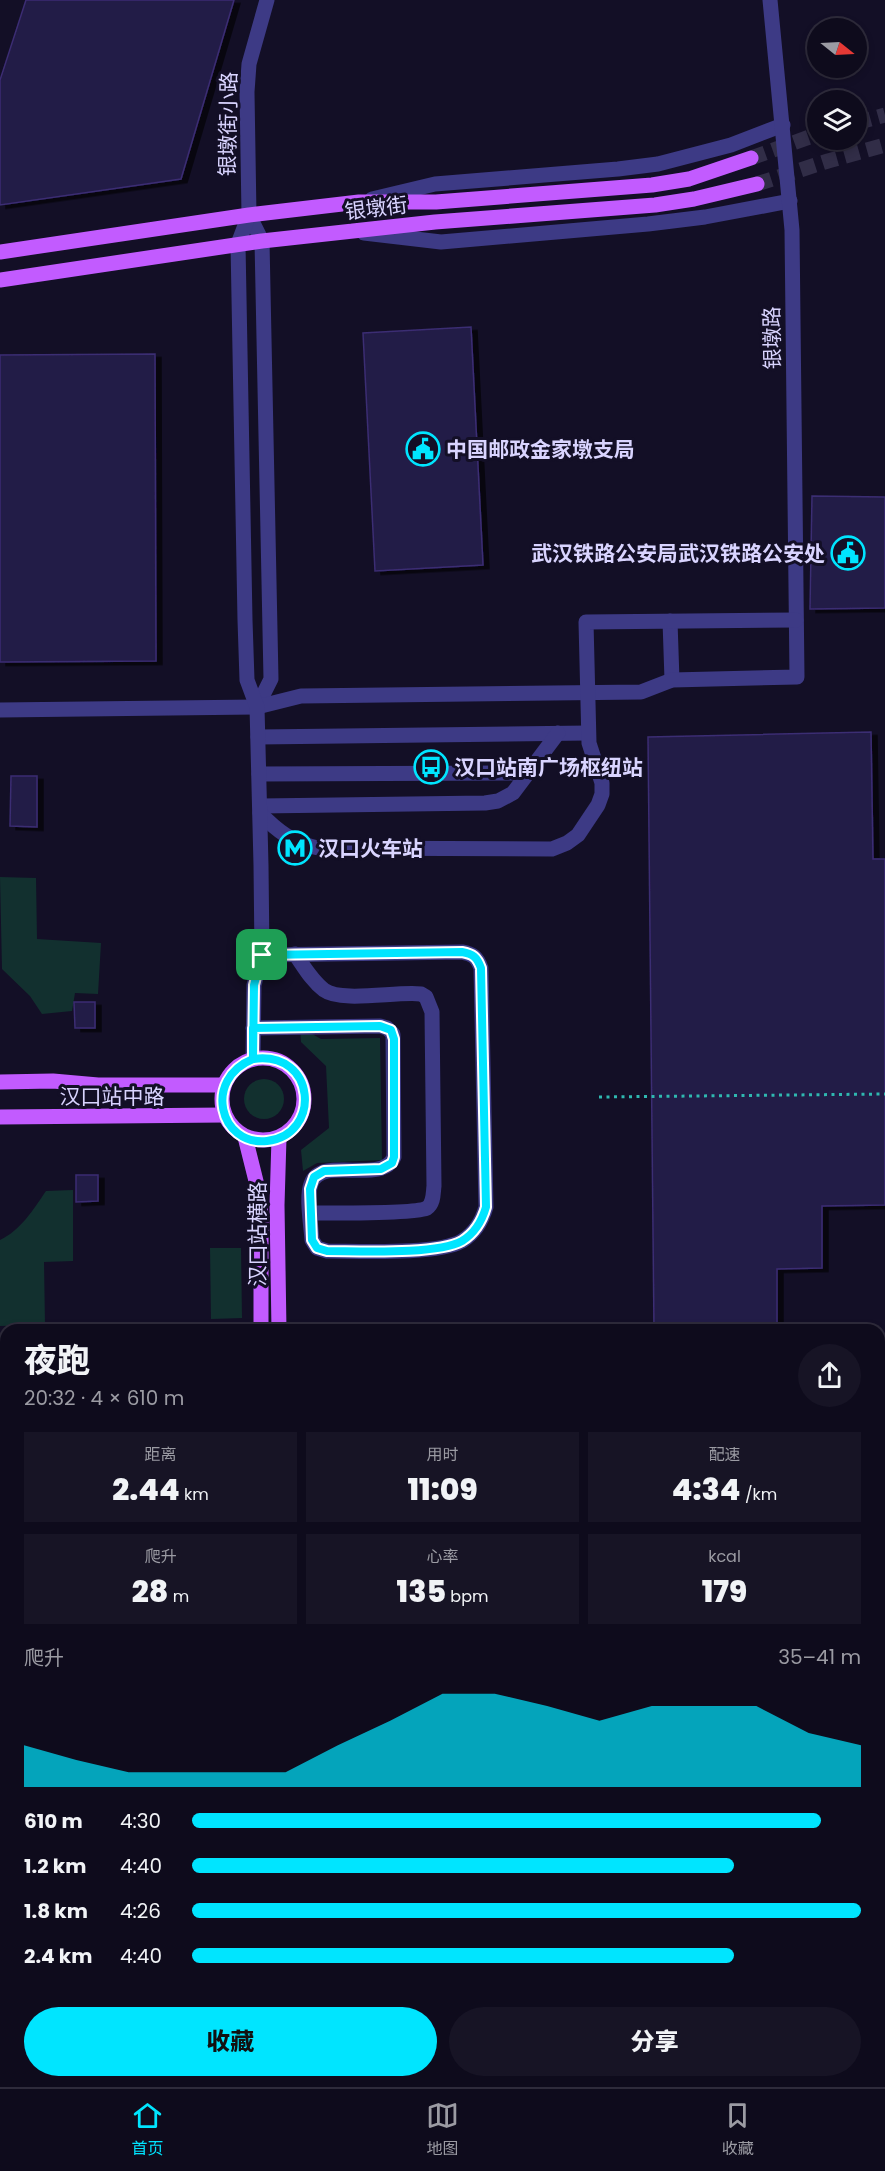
<!DOCTYPE html>
<html lang="zh">
<meta charset="utf-8">
<style>
:root{--surface:#0e0b1c;--page:#171425;--text:#f1f3f6;--muted:#9b9ba3;--line:#2e2b3b;--accent:#00e5ff}
body{margin:0;font-family:Poppins,"Noto Sans SC",sans-serif;background:var(--page);color:var(--text);height:100vh;display:flex;flex-direction:column;font-size:22px;white-space:nowrap}
*{box-sizing:border-box;margin:0}
p{font-size:20px;color:var(--muted)}
.icon{flex:none;width:33px;height:33px;fill:none;stroke:currentColor;stroke-width:2;stroke-linecap:round;stroke-linejoin:round}
.map{position:relative;flex:1;overflow:hidden}
.side{position:absolute;left:0px;top:1324px;width:885px;height:764px;display:flex;flex-direction:column;background:var(--surface);border-radius:18px 18px 0 0;box-shadow:0 3px 9px #0003,0 0 0 2px var(--line)}
.side>*{flex:none}
.needle{width:39px;rotate:108deg}
.buttons{position:absolute;left:807px;top:18px;display:grid;gap:12px}
.buttons a{display:grid;place-items:center;width:60px;height:60px;border-radius:50%;background:var(--surface);box-shadow:0 3px 9px #0003,0 0 0 2px var(--line);font-size:30px}
.pin{position:absolute;display:grid;place-items:center;width:51px;height:51px;color:#fff;margin:-26px;border-radius:12px;box-shadow:0 3px 9px #0006}
.round{display:grid;place-items:center;flex:none;width:63px;height:63px;border-radius:32px;background:var(--page)}
.headline{display:flex;align-items:center;justify-content:space-between;height:102px;padding:0 24px}
h1{font-size:33px;font-weight:800;line-height:45px}
.figures{display:grid;grid-template-columns:repeat(3,1fr);gap:9px;height:102px;padding:6px 24px}
.figures div{display:grid;align-content:center;border-radius:0px;background:var(--page);text-align:center}
.figures b{font-size:30px;font-weight:800}
.figures small{font-size:16px;font-weight:400}
.figures p{font-size:16px}
.chart{height:168px;padding:12px 24px}
.chart p{display:flex;justify-content:space-between}
.chart svg{width:100%;height:108px;margin-top:6px;fill:var(--accent);opacity:.7}
.cta{display:flex;gap:12px;margin-top:auto;padding:12px 24px}
.cta a{flex:1;height:69px;border-radius:36px;background:var(--accent);color:#111;font-size:24px;font-weight:800;line-height:69px;text-align:center}
.cta a+a{background:var(--page);color:var(--text)}
ul{padding:0 24px;list-style:none;font-size:20px}
li{display:grid;grid-template-columns:96px 72px 1fr;align-items:center;height:45px}
li i{height:15px;border-radius:8px;background:var(--accent)}
.dock{display:flex;justify-content:space-around;align-items:center;height:84px;border-top:2px solid var(--line);background:var(--surface);font-size:16px;color:var(--muted)}
.dock a{display:grid;justify-items:center;gap:3px}
.dock .current{color:var(--accent)}
.map>svg:first-child{display:block}
</style>
<div class="map">
<svg width="885" height="2087" viewBox="0 0 885 2087">
<defs>
<filter id="shadow"><feDropShadow dx="6" dy="3.5" stdDeviation="0" flood-color="#0009"/></filter>
</defs>
<rect width="100%" height="100%" fill="#130f26"/>
<!-- green -->
<g fill="#12302f">
<path d="M0,877L36,878L37,939L101,943L98,994L75,993L72,1011L42,1014L30,996L2,969Z"/>
<path d="M300,1027L321,1039L380,1038L382,1160L317,1163L303,1171L301,1150L329,1128L326,1066L301,1042Z"/>
<circle cx="264" cy="1099" r="20"/>
<path d="M73,1190V1261L44,1262L45,1325L0,1326V1240C21,1230 33,1210 46,1191Z"/>
<path d="M210,1248H241L242,1318L211,1319Z"/>
<rect x="0" y="1360" width="6" height="115"/>
</g>
<!-- building -->
<g fill="#241b47" stroke="#3b2d73" stroke-width="1.5" filter="url(#shadow)">
<path d="M26,0H234L181,179L0,205V80Z"/>
<path d="M471,327L483,565L375,571L363,333Z"/>
<path d="M155,354L156,661L0,662V355Z"/>
<path d="M812,496L885,497V608L810,609Z"/>
<path d="M871,732L873,859H885V1205L822,1206V1268L777,1269V1330H654L648,737Z"/>
<path d="M11,776H37V827L10,826Z"/>
<path d="M74,1002H95V1028H75Z"/>
<path d="M76,1175H98V1201L76,1202Z"/>
</g>
<g fill="none" stroke-linecap="round" stroke-linejoin="round">
<!-- major-tunnel -->
<g stroke="#312d47" stroke-width="15" stroke-dasharray="15 8" stroke-linecap="butt">
<path d="M856,123L885,115"/>
<path d="M751,158L818,134"/>
<path d="M757,184L828,161L885,145"/>
</g>
<!-- path -->
<g stroke="#2fb8b0" stroke-width="3" stroke-dasharray="3 4.5" stroke-linecap="butt">
<path d="M599,1097L885,1094"/>
<path d="M879,1793H885"/>
<path d="M879,1898L885,1901"/>
</g>
<!-- minor -->
<g stroke="#3d3a85" stroke-width="15">
<path d="M372,199L435,184L618,169L658,164L731,145L783,125"/>
<path d="M249,215L262,241L271,679L257,707"/>
<path d="M364,233L441,242L648,224L705,217L790,201"/>
<path d="M670,621L672,680"/>
<path d="M0,710L257,707L301,696L641,692L672,680L797,677L792,230L770,0"/>
<path d="M258,737L588,733"/>
<path d="M259,774L528,773"/>
<path d="M260,806L485,803L498,801L513,793L558,733"/>
<path d="M260,813C277,831 293,843 318,848L552,849L567,843L578,835L598,805L602,794V783L589,743L586,622L796,620"/>
<path d="M295,954C304,967 312,981 324,990C342,1003 397,991 421,994L426,997L432,1012L434,1186C433,1193 434,1203 427,1208C417,1214 329,1213 311,1213"/>
<path d="M253,1028L380,1026L387,1028L393,1034L394,1157C382,1186 321,1154 311,1184C306,1197 311,1225 312,1240L317,1248L327,1251C359,1251 437,1255 462,1241C475,1233 482,1221 486,1207L481,968C477,957 473,954 462,952L262,955"/>
<path d="M253,1059L254,985L262,955L261,865L257,707L247,680L245,620L238,244L249,215L247,92L249,64L267,0"/>
<path d="M0,1485H6"/>
<path d="M879,1683H885"/>
<path d="M879,1841L883,1857L879,1866"/>
<path d="M618,2087V2082"/>
</g>
<!-- major -->
<g stroke="#c25bff" stroke-width="15">
<path d="M0,252L249,215L359,202H436L652,185L689,179L751,158"/>
<path d="M0,280L262,241L435,222L655,205L694,199L757,184"/>
<circle cx="263" cy="1099" r="41"/>
<path d="M0,1082L53,1081L98,1085H224"/>
<path d="M0,1117L225,1115"/>
<path d="M245,1137L259,1193L261,1217V1330"/>
<path d="M279,1330L277,1205L279,1138"/>
<path d="M0,1804L6,1807"/>
<path d="M0,1831L6,1832"/>
</g>
</g>
<g fill="none" stroke-linecap="round" stroke-linejoin="round">
<!-- route casing -->
<g stroke="#fff" stroke-width="12">
<path id="route" d="M262,955L254,985L253,1059C203,1079 219,1146 267,1141C322,1135 317,1050 253,1059V1028L380,1026L391,1030L394,1039V1157L392,1163L381,1169L324,1171L314,1177L310,1189L312,1240L317,1248L327,1251C358,1251 437,1255 462,1241C475,1233 482,1221 486,1207L481,968C477,957 473,954 462,952L262,955"/>
</g>
<!-- route -->
<use href="#route" stroke="#00e5ff" stroke-width="8"/>
</g>
<!-- icons -->
<defs>
<g id="civic-ring" transform="scale(1.725)"><circle r="9.5" fill="#130f26" stroke="#00e5ff" stroke-width="1.5"/><path d="M-.6-6.5H3V-4.5H.6V-3L4-1V1h2V6H-6V1h2V-1L-.6-3ZM-1.2 2.5V6h2.4V2.5Z" fill="#00e5ff"/></g>
<g id="bus-ring" transform="scale(1.725)"><circle r="9.5" fill="#130f26" stroke="#00e5ff" stroke-width="1.5"/><path d="M-5-6H5V4H4V6H2V4H-2V6H-4V4H-5ZM-3.5-4V0h7V-4ZM-3.5 1.2v1.5H-2V1.2ZM2 1.2v1.5H3.5V1.2Z" fill="#00e5ff"/></g>
<g id="metro-ring" transform="scale(1.725)"><circle r="9.5" fill="#130f26" stroke="#00e5ff" stroke-width="1.5"/><path d="M-5.5 5V-5H-3L0 0L3-5H5.5V5H3V-.5L0 4L-3-.5V5Z" fill="#00e5ff"/></g>
</defs>
<g fill-rule="evenodd">
<use href="#civic-ring" x="423" y="449"/>
<use href="#civic-ring" x="848" y="553"/>
<use href="#bus-ring" x="431" y="767"/>
<use href="#metro-ring" x="295" y="848"/>
</g>
<g text-anchor="middle" dominant-baseline="central" stroke-width="6" stroke-linejoin="round" paint-order="stroke">
<!-- street labels -->
<g font-size="21" fill="#d9d4ff" stroke="#130f26">
<text transform="translate(228 124) rotate(-89)">银墩街小路</text>
<text transform="translate(376 208) rotate(-7)">银墩街</text>
<text transform="translate(772 338) rotate(-91)">银墩路</text>
<text x="112" y="1096">汉口站中路</text>
<text transform="translate(257 1234) rotate(-90)">汉口站横路</text>
</g>
<!-- poi labels -->
<g font-size="21" font-weight="bold" fill="#d9d4ff" stroke="#130f26" text-anchor="start">
<text x="446" y="449">中国邮政金家墩支局</text>
<text x="825" y="553" text-anchor="end">武汉铁路公安局武汉铁路公安处</text>
<text x="454" y="767">汉口站南广场枢纽站</text>
<text x="318" y="848">汉口火车站</text>
</g>
</g>
</svg>
<div class="buttons">
<a><svg class="needle" viewBox="-14 -14 28 28"><path d="M0-13l5 13h-10z" fill="#e53935"/><path d="M0 13l5-13h-10z" fill="#9b9ba3"/></svg></a>
<a><svg class="icon" aria-label="layers" viewBox="0 0 24 24"><path d="M12 4l9 5-9 5-9-5zM3 14l9 5 9-5"/></svg></a>
</div>
<div class="pin" style="left:262px;top:955px;background:#1e9e55"><svg class="icon" aria-label="arrive" viewBox="0 0 24 24"><path d="M6 21V4h12l-3 4 3 4H6"/></svg></div>
<section class="side">
<div class="headline"><div><h1>夜跑</h1><p>20:32 · 4 × 610 m</p></div><a class="round"><svg class="icon" aria-label="share" viewBox="0 0 24 24"><path d="M12 15V3M7 8l5-5 5 5M5 13v7h14v-7"/></svg></a></div>
<div class="figures">
<div><p>距离</p><b>2.44<small> km</small></b></div>
<div><p>用时</p><b>11:09</b></div>
<div><p>配速</p><b>4:34<small> /km</small></b></div>
</div>
<div class="figures">
<div><p>爬升</p><b>28<small> m</small></b></div>
<div><p>心率</p><b>135<small> bpm</small></b></div>
<div><p>kcal</p><b>179</b></div>
</div>
<div class="chart"><p><span>爬升</span>35–41 m</p>
<svg viewBox="0 0 160 44" preserveAspectRatio="none"><path d="M0 44V27L10 33L20 38L30 38L40 38L50 38L60 27L70 17L80 6L90 6L100 11L110 17L120 11L130 11L140 11L150 22L160 27V44z"/></svg>
</div>
<ul>
<li><b>610 m</b>4:30<i style="width:94%"></i></li>
<li><b>1.2 km</b>4:40<i style="width:81%"></i></li>
<li><b>1.8 km</b>4:26<i style="width:100%"></i></li>
<li><b>2.4 km</b>4:40<i style="width:81%"></i></li>
</ul>
<div class="cta"><a>收藏</a><a>分享</a></div>
</section>
</div>
<nav class="dock">
<a class="current"><svg class="icon" aria-label="home" viewBox="0 0 24 24"><path d="M3 11l9-7 9 7M6 9v11h12V9"/></svg>首页</a>
<a><svg class="icon" aria-label="map" viewBox="0 0 24 24"><path d="M3 6l6-2 6 2 6-2v14l-6 2-6-2-6 2zM9 4v14M15 6v14"/></svg>地图</a>
<a><svg class="icon" aria-label="saved" viewBox="0 0 24 24"><path d="M7 4h10v16l-5-4-5 4z"/></svg>收藏</a>
</nav>
